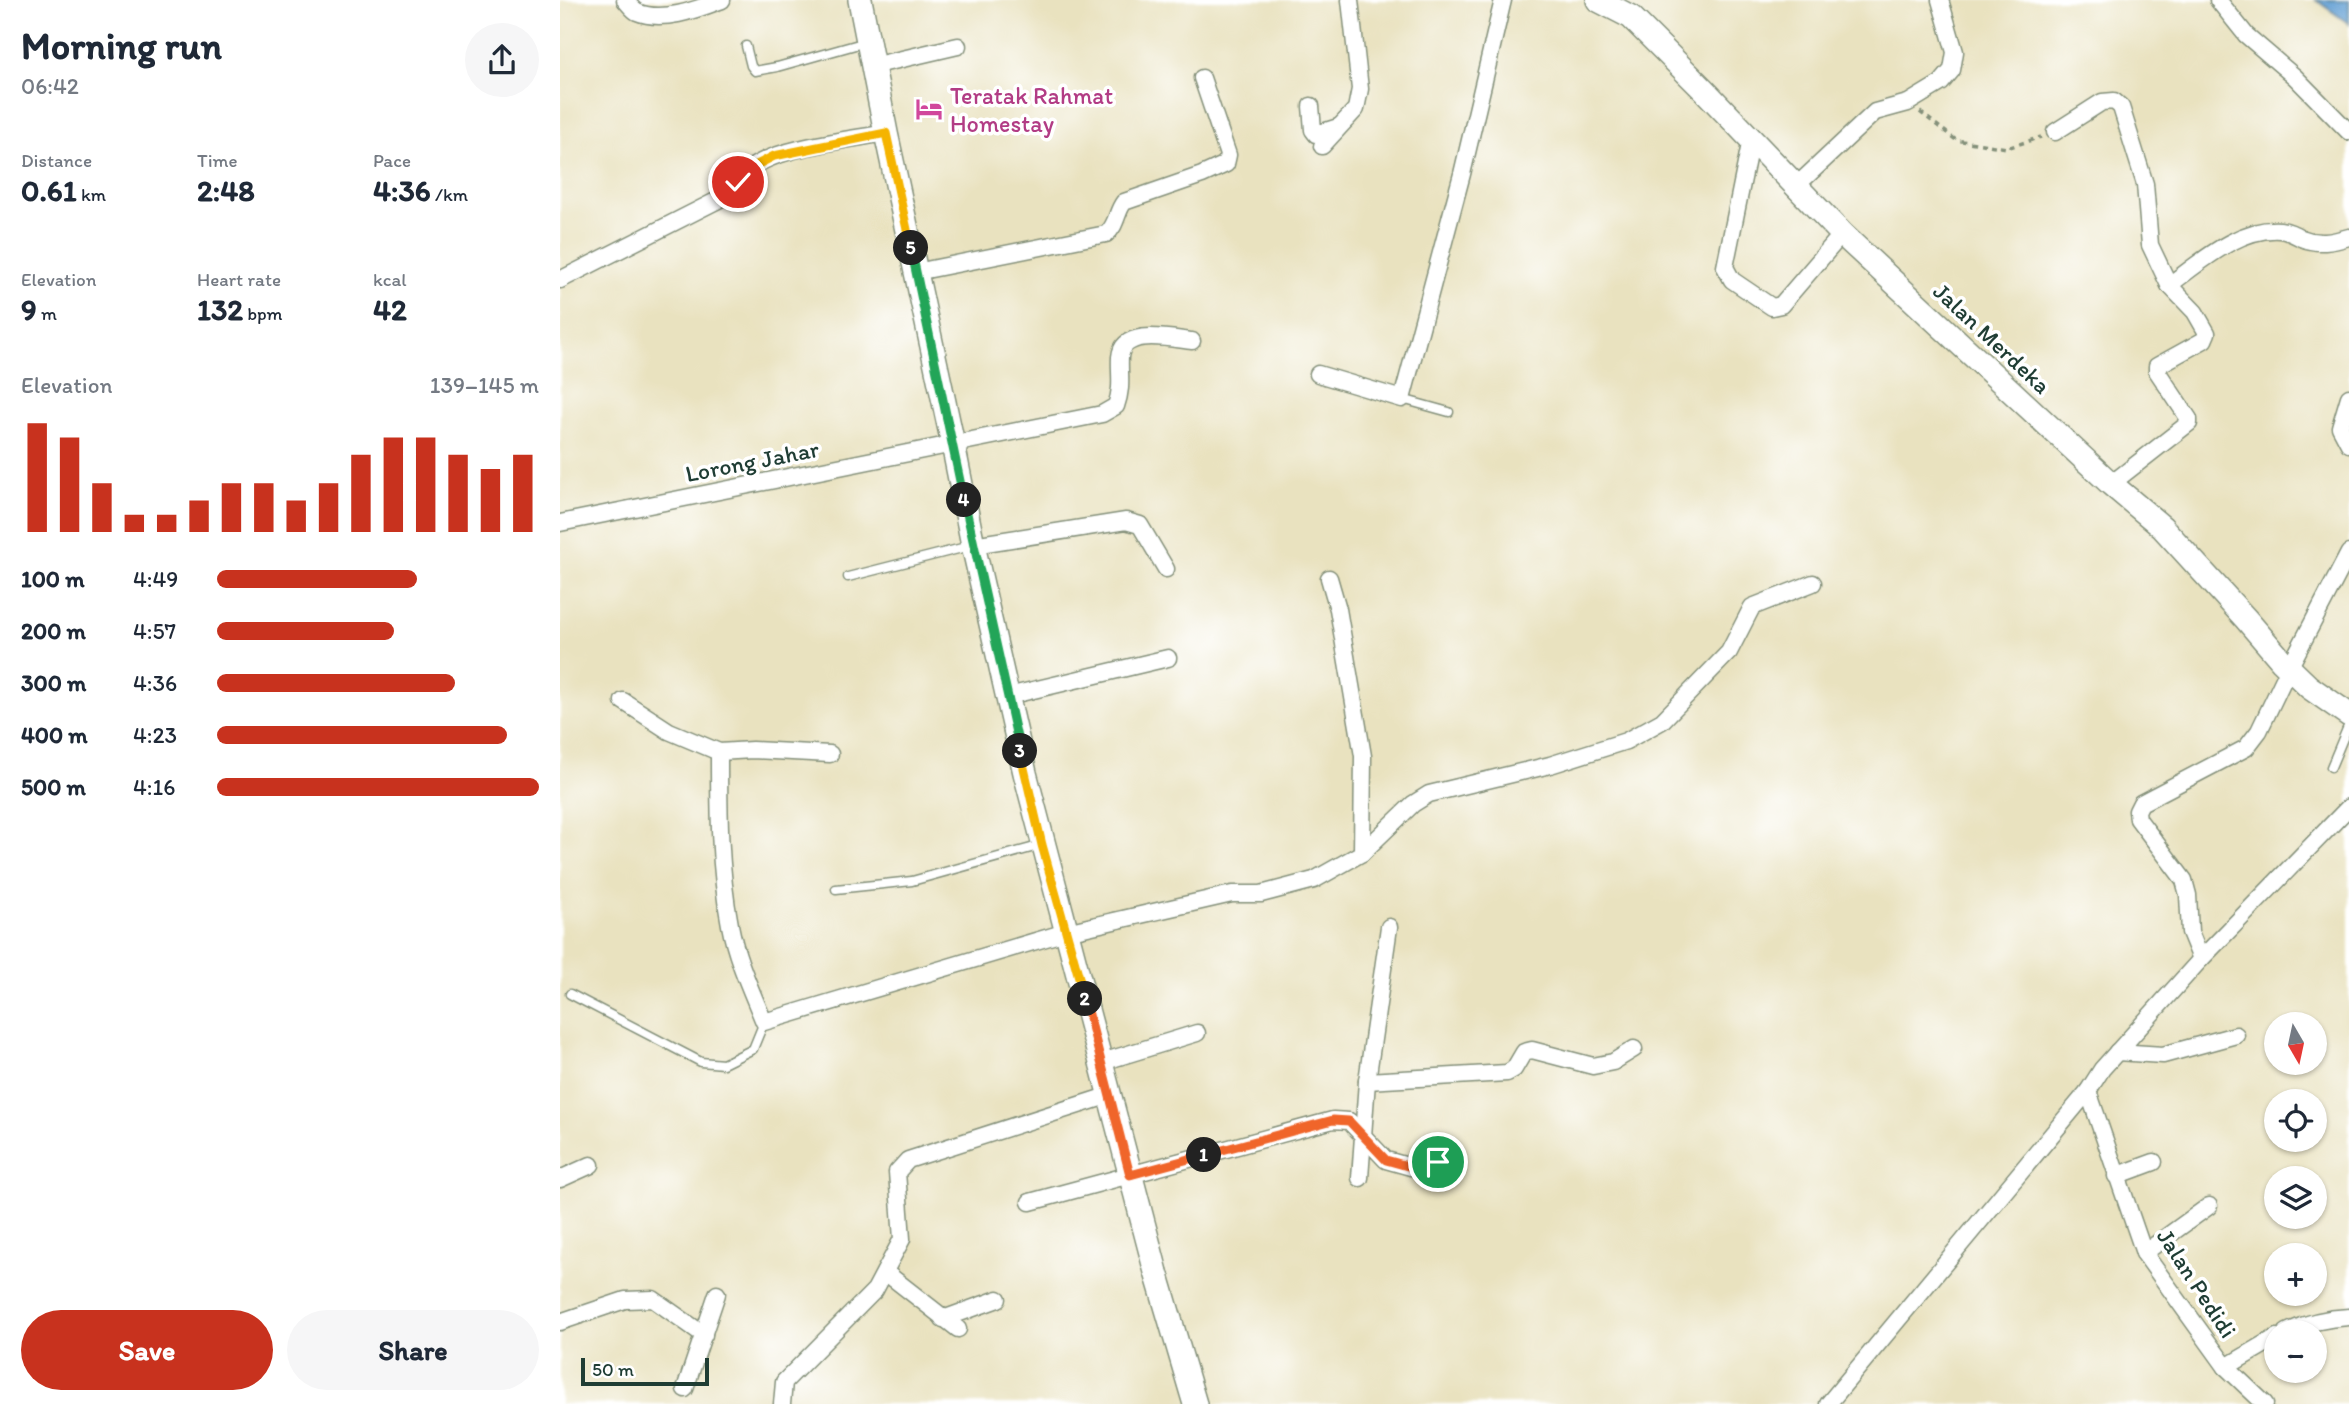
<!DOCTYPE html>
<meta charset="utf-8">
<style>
:root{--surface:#fff;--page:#f6f6f7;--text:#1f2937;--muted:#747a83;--accent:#c8321e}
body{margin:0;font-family:Itim,sans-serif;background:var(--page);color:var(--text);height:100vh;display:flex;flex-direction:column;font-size:26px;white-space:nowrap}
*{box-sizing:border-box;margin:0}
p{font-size:23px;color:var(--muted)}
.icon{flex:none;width:38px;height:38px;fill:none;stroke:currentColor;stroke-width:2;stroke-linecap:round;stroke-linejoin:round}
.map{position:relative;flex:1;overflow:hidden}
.details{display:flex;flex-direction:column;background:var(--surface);width:560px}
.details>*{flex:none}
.needle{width:46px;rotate:171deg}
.tools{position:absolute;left:1704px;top:1012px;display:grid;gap:14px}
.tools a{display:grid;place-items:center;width:63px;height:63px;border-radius:50%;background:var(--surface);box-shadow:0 2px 5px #0004;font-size:35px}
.scale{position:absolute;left:21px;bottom:18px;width:128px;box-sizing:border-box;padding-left:7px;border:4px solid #1f3d34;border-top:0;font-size:19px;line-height:24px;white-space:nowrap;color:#1f3d34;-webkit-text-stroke:5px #fff;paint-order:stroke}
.pin{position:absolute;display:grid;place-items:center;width:60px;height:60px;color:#fff;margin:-30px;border:4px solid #fff;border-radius:50%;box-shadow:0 2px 7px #0007}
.km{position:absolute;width:35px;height:35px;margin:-18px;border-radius:50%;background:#222;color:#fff;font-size:19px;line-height:35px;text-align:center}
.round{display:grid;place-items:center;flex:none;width:74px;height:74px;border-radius:37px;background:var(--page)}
.summary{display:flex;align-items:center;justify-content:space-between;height:119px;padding:0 21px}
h1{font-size:38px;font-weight:700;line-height:52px}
.figures{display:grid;grid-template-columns:repeat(3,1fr);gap:10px;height:119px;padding:7px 21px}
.figures div{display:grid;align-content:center}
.figures b{font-size:30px;font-weight:700}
.figures small{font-size:19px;font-weight:400}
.figures p{font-size:19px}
.chart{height:196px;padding:14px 21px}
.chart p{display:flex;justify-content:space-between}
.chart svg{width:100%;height:126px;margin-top:7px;stroke:var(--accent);stroke-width:6}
.action{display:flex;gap:14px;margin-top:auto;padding:14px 21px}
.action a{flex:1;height:80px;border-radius:42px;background:var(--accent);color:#fff;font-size:28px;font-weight:700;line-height:80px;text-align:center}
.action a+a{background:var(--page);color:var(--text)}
ul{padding:0 21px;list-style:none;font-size:23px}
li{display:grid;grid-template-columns:112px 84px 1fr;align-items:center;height:52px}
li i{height:18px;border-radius:9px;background:var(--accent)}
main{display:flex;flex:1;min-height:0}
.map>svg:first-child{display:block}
</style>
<main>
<section class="details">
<div class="summary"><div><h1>Morning run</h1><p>06:42</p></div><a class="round"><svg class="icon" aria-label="share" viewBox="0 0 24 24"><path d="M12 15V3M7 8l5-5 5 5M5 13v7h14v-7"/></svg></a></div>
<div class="figures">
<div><p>Distance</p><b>0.61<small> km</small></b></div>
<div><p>Time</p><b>2:48</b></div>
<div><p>Pace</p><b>4:36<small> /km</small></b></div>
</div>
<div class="figures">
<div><p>Elevation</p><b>9<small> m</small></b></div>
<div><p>Heart rate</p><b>132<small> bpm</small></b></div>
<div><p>kcal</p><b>42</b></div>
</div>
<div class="chart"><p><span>Elevation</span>139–145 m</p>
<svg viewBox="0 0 160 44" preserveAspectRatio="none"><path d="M5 44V6M15 44V11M25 44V27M35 44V38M45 44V38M55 44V33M65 44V27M75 44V27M85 44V33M95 44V27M105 44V17M115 44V11M125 44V11M135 44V17M145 44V22M155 44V17"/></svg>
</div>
<ul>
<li><b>100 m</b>4:49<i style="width:62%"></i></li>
<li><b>200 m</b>4:57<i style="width:55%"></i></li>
<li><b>300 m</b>4:36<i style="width:74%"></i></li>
<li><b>400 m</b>4:23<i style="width:90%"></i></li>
<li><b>500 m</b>4:16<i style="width:100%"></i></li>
</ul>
<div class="action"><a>Save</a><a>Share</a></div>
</section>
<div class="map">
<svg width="1789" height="1404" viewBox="0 0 1789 1404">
<rect width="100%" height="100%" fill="#fff"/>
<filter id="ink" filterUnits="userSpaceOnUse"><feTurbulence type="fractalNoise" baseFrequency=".0143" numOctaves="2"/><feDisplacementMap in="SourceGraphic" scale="14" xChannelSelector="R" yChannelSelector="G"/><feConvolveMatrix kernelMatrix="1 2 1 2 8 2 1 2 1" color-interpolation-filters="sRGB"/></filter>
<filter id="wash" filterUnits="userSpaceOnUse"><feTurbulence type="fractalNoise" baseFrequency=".00686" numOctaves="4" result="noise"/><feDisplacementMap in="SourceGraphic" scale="28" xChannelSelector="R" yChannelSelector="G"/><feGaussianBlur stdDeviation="1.57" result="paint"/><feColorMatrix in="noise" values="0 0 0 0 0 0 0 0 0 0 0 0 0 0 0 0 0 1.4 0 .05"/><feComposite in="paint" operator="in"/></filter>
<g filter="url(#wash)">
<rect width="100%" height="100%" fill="#e9e2bf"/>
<!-- water -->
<path fill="#629fd3" stroke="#406e84" stroke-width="2" d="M1756,0H1789V24L1787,22Z"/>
</g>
<g filter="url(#ink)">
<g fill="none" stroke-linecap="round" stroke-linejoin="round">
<!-- lane casing -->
<g stroke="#84907a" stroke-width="11">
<g id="lane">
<path d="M186,46L191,66L195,71L217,67L306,42"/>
<path d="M842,399L889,412"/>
<path d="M288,577L410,546"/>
<path d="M1771,767L1789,724"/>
<path d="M276,889L352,881L482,845"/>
<path d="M10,994L141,1062L163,1064L193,1049L204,1022"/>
</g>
</g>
<!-- street casing -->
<g stroke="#84907a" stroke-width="19">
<g id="street">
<path d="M65,0C69,4 73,10 77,12C103,23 138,9 162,0"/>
<path d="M1658,0L1686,35L1735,77L1789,132"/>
<path d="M312,66L398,46"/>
<path d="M751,106L753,130L756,134L778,127"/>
<path d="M1495,132L1542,102L1554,101L1561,107L1585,184L1590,245L1609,285L1635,312L1647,333L1644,340L1597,366V371L1629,419V423L1551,484"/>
<path d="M1191,139L1165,267L1172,280L1212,307L1221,305L1282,234"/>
<path d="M762,146L796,109L800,89L790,0"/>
<path d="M1235,187L1315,112L1348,103L1381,83L1392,70L1395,52L1380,0"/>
<path d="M356,272L546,234C557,226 556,212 564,202L642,175L666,164L668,155L642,78"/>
<path d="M0,280L158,200C172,191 180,175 194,166C223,147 289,140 326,133"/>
<path d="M1609,285C1641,262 1679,227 1720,230C1729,231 1734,234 1741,238C1758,245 1772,242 1789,237"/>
<path d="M758,374L842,399L902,174L943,0"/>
<path d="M1789,397L1780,427L1789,444"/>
<path d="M0,523L542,414L556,406C563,386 559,376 560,357C563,327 611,339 632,341"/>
<path d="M413,545L566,521L580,525L606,569"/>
<path d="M769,578L778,609L803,756L802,853"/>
<path d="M448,696L608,658"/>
<path d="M63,701L109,731L159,752L192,750L270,754"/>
<path d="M159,752C159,809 159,868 170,925C176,958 191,990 204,1022L506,932L672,894H701L754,880L802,853L853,804L869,794L990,765L1066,741L1102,721L1169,652L1192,607L1253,583"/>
<path d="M1641,959L1630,932L1628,895L1624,880L1578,819L1577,811L1581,803L1686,748L1699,731L1729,668L1789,553"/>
<path d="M1557,1052L1603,1055L1676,1035"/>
<path d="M542,1062L637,1033"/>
<path d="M807,1081L947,1073L954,1069L964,1052L972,1050L1033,1066L1053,1062L1074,1049"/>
<path d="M1528,1091L1584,1253L1666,1367L1705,1404"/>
<path d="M1556,1176L1594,1162"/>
<path d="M800,1178L807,1081L829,927"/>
<path d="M0,1179L31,1165"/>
<path d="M470,1202L773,1120L789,1121L826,1160L851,1167L878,1162"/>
<path d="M1584,1253L1649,1206"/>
<path d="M325,1272L398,1329"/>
<path d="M383,1319L438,1299"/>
<path d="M0,1322L65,1300L93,1299L144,1335"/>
<path d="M1727,1332C1748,1322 1766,1318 1789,1317"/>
<path d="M1666,1367L1717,1337"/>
<path d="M125,1389L157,1294"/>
<path d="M222,1404L224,1382L315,1290L342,1239L337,1172L348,1160L550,1095"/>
<path d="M1268,1404L1528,1091L1542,1069L1641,959L1789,807"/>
</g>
</g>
<!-- secondary casing -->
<g stroke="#84907a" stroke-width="26">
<g id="secondary">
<path d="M300,0L326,133L393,444L413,545L465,773L596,1272L635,1404"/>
<path d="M1038,0L1071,17L1144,90L1282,234L1551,484L1602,527L1686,619L1722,661L1749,687L1789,715"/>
</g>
</g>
<!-- path -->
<path stroke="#84907a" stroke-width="3.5" stroke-dasharray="5 5" stroke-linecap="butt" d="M1360,112L1396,140L1447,148L1481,137"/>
<!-- lane -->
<use href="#lane" stroke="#fff" stroke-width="8"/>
<!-- street -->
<use href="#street" stroke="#fff" stroke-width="16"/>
<!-- secondary -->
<use href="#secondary" stroke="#fff" stroke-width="23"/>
</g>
</g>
<g fill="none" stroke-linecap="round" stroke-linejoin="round" filter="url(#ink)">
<!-- split-1 casing -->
<g stroke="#fff" stroke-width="14">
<path id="split-1" d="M644,1155L773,1120L789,1121L826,1160L851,1167L878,1162"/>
</g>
<!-- split-2 casing -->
<g stroke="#fff" stroke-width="14">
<path id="split-2" d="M525,999L570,1175L644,1155"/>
</g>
<!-- split-3 casing -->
<g stroke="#fff" stroke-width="14">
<path id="split-3" d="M460,751L482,845L525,999"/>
</g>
<!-- split-4 casing -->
<g stroke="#fff" stroke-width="14">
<path id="split-4" d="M404,500L460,751"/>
</g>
<!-- split-5 casing -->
<g stroke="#fff" stroke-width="14">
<path id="split-5" d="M351,248L404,500"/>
</g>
<!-- split-6 casing -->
<g stroke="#fff" stroke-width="14">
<path id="split-6" d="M178,182L191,168L214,156L326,133L351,248"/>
</g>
<!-- split-1 -->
<use href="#split-1" stroke="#f0652b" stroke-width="9"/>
<!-- split-2 -->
<use href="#split-2" stroke="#f0652b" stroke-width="9"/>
<!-- split-3 -->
<use href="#split-3" stroke="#f5b400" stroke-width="9"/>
<!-- split-4 -->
<use href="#split-4" stroke="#22a559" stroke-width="9"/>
<!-- split-5 -->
<use href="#split-5" stroke="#22a559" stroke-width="9"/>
<!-- split-6 -->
<use href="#split-6" stroke="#f5b400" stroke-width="9"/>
</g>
<!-- icons -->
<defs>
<g id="hotel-bare" transform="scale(2.1)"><path d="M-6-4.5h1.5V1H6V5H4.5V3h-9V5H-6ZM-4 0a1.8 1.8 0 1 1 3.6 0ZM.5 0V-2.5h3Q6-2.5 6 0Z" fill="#d1479c" stroke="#fff" stroke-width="2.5" paint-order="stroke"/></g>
</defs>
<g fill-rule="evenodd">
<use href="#hotel-bare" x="369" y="109"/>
</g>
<g text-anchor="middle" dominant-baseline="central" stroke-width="7" stroke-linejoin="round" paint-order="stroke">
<!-- hotel labels -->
<g font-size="24" fill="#b23c85" stroke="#fff" text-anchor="start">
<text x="390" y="95">Teratak Rahmat<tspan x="390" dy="28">Homestay</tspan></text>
</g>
<!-- street labels -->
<g font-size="24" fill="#1f3d34" stroke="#fff">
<text transform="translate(1432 338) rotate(43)">Jalan Merdeka</text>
<text transform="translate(192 461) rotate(-11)">Lorong Jahar</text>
<text transform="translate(1637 1283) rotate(57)">Jalan Pedidi</text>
</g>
</g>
</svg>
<div class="tools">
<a><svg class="needle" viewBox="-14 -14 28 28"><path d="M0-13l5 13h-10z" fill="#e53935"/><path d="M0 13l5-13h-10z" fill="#747a83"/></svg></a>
<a><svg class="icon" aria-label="locate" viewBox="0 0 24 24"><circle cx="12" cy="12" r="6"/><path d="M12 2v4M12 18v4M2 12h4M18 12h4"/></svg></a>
<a><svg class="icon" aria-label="layers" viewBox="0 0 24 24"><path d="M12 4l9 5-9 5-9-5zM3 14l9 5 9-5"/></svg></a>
<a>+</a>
<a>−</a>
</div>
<div class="scale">50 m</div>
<div class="pin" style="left:878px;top:1162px;background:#1e9e55"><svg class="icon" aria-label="arrive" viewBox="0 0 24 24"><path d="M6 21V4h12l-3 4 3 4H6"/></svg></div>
<div class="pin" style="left:178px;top:182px;background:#d93025"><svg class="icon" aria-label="check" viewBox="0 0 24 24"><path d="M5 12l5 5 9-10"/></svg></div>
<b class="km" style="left:644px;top:1155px">1</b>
<b class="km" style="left:525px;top:999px">2</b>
<b class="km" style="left:460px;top:751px">3</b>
<b class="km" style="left:404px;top:500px">4</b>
<b class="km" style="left:351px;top:248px">5</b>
</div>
</main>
